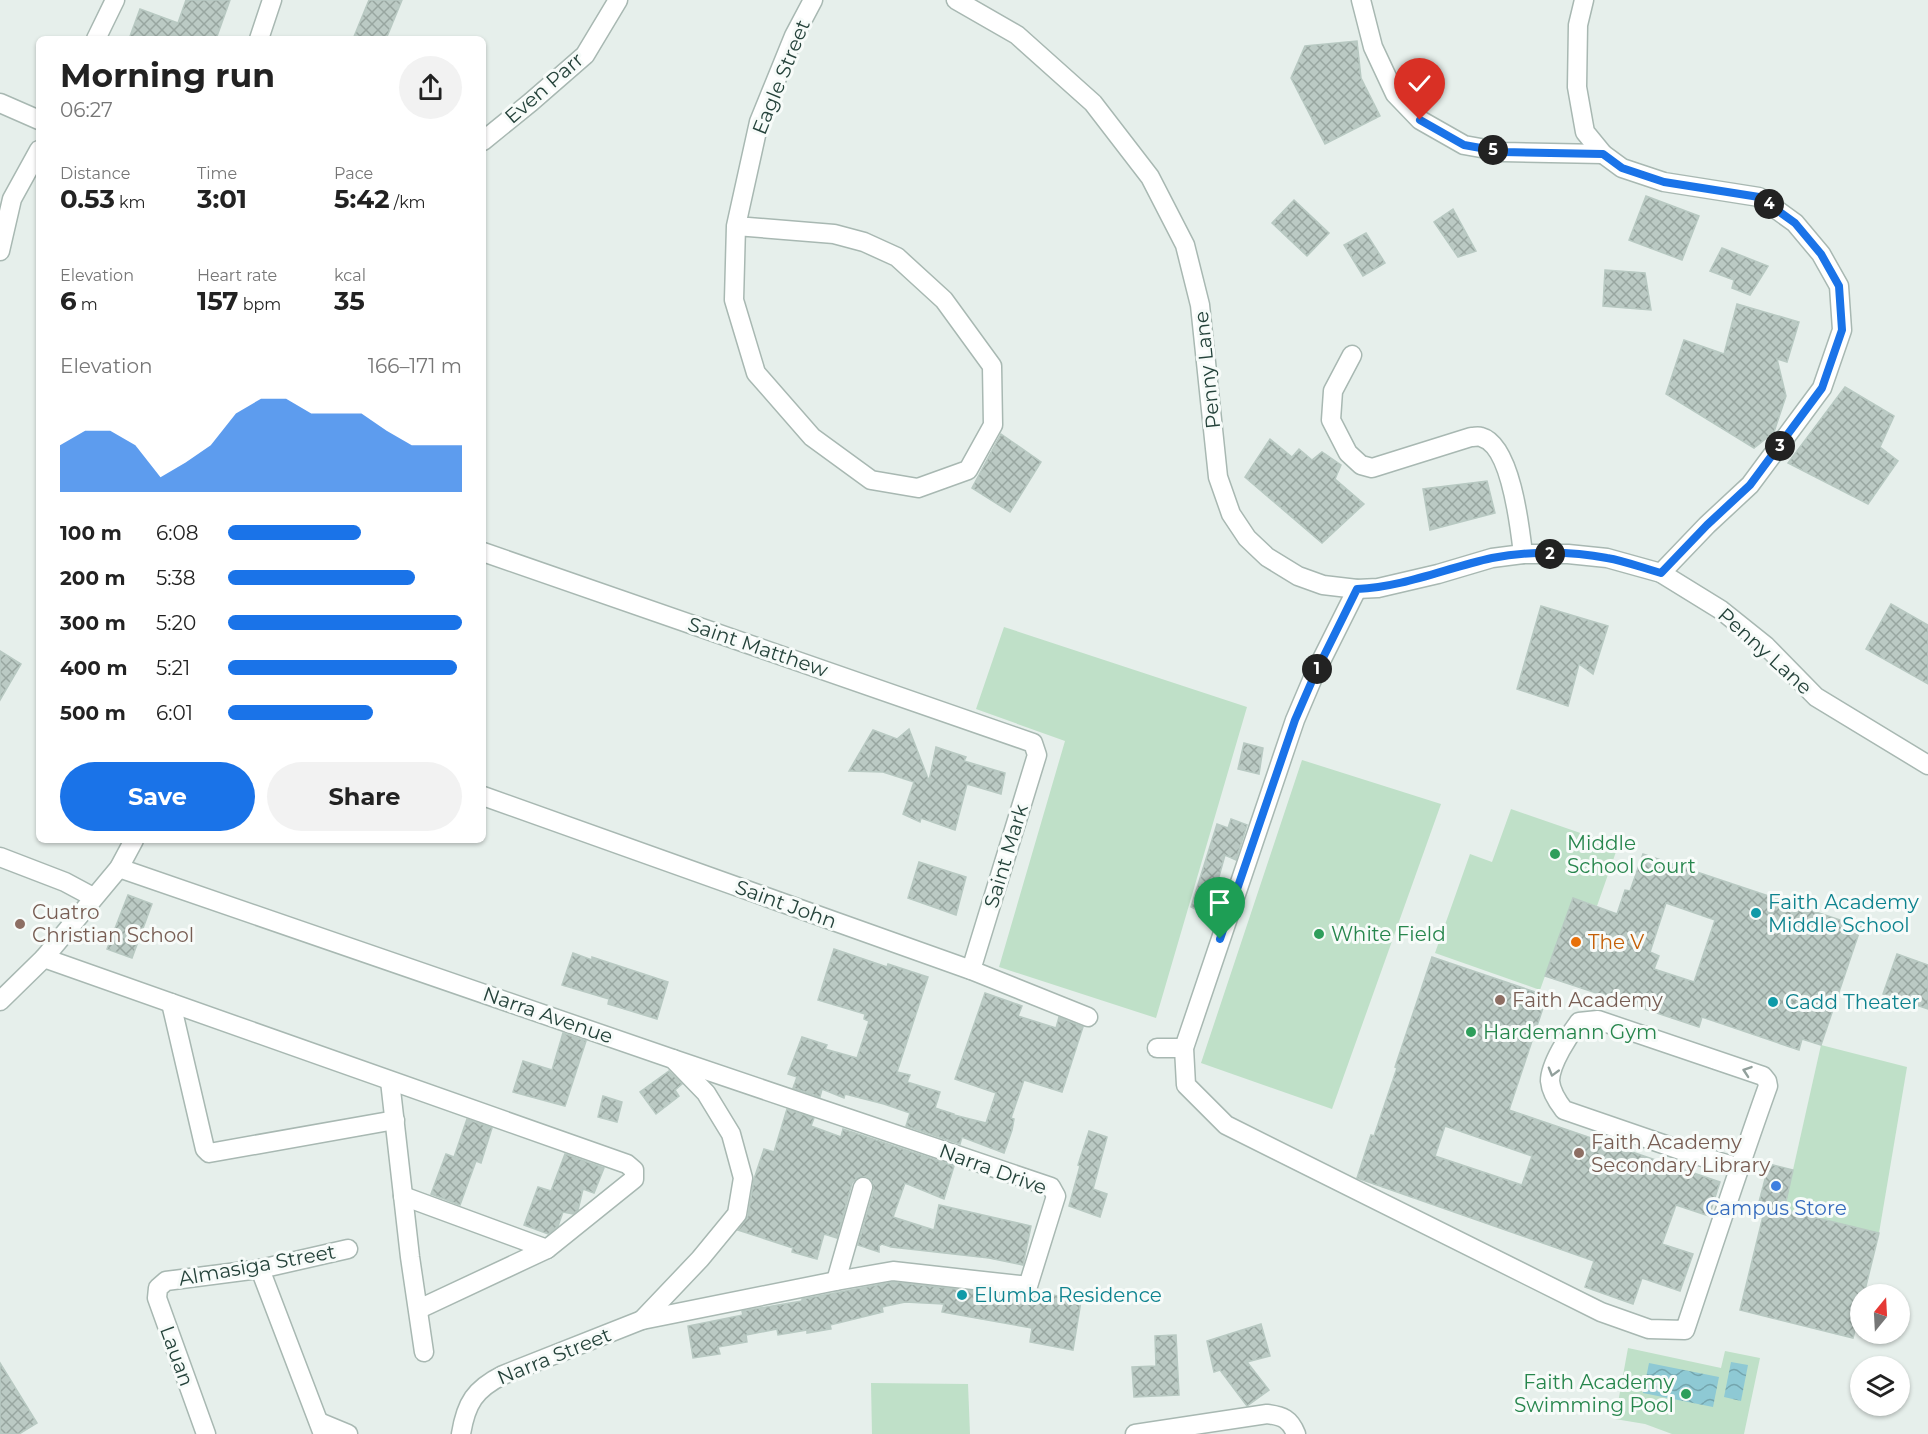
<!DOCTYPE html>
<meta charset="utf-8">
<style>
:root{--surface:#fff;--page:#f2f2f2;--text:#222;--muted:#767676;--accent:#1a73e8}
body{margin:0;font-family:Montserrat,sans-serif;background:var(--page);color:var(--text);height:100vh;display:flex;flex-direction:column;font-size:22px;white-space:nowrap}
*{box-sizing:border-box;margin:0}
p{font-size:20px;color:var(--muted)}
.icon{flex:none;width:33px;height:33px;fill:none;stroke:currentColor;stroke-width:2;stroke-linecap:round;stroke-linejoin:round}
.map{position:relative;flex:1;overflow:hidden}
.side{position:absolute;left:36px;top:36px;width:450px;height:807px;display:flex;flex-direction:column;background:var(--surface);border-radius:9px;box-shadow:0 2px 4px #0004}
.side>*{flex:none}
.needle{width:39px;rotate:18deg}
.fabs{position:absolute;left:1850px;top:1284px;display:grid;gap:12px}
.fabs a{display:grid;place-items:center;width:60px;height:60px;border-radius:50%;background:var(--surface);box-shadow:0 2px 4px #0004;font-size:30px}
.pin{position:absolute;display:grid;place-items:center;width:51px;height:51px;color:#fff;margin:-62px -26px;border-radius:50% 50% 50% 0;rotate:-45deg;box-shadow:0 0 6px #0007}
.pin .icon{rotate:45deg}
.km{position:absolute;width:30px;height:30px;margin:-15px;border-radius:50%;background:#222;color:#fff;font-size:16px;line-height:30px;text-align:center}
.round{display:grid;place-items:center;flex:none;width:63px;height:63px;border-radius:32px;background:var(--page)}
.overview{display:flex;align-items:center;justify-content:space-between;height:102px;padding:0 24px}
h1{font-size:33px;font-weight:700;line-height:45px}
.metrics{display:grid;grid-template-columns:repeat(3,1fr);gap:9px;height:102px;padding:6px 24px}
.metrics div{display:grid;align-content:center}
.metrics b{font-size:26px;font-weight:700}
.metrics small{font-size:16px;font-weight:400}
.metrics p{font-size:16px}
.chart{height:168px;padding:12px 24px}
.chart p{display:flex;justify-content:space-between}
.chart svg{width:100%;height:108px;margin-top:6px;fill:var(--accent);opacity:.7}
.primary-button{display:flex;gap:12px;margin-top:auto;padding:12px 24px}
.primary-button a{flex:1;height:69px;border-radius:36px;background:var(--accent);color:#fff;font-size:24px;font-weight:700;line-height:69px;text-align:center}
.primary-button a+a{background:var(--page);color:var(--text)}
ul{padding:0 24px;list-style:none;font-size:20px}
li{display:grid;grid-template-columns:96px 72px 1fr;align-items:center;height:45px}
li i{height:15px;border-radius:8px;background:var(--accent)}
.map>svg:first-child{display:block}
</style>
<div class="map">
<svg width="1928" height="1434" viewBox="0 0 1928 1434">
<defs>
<pattern id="water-waves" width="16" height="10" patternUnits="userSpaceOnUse" patternTransform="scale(1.5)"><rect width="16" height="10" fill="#8ec9d4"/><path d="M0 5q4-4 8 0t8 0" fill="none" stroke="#74a5ad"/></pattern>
<pattern id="building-cross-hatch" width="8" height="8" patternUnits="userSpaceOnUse" patternTransform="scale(1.5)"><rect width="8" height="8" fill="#bbcac4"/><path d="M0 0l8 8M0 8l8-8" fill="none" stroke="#98a6a0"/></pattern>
</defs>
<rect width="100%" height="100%" fill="#e6efeb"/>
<!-- grass -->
<g fill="#bfe0c8">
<path d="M1004,627L1247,707L1156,1018L999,967L1065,741L976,709Z"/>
<path d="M1302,760L1441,804L1332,1109L1201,1063Z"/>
<path d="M1511,809L1618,846L1597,906L1573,898L1540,990L1435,953L1470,854L1492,862Z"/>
<path d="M1821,1045L1907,1067L1879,1233L1784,1210Z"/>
<path d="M1628,1348L1721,1368L1725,1351L1760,1358L1744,1434H1672L1645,1424L1615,1419Z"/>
<path d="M871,1383L968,1384L970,1434H872Z"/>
</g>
<!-- water -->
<g fill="url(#water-waves)">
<path d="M1731,1362L1748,1365L1741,1401L1724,1397Z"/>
<path d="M1649,1363L1719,1377L1713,1407L1643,1393Z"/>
</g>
<!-- building -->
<g fill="url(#building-cross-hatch)" stroke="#b8c9c2" stroke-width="1.5" fill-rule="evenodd">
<path d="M186,0H230L216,39H129L140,9L178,23Z"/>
<path d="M369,0H402L386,39H353Z"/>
<path d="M1357,41L1361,78L1380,116L1325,144L1291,78L1305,46Z"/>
<path d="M1646,196L1699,216L1682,260L1629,240Z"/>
<path d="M1294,200L1329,233L1307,256L1272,223Z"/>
<path d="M1453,209L1476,251L1458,257L1434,222Z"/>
<path d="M1366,233L1385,263L1363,276L1344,245Z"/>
<path d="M1722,248L1768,266L1750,295L1732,288L1734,280L1710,271Z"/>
<path d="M1605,270L1645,273L1651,310L1603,306Z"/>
<path d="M1737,304L1799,322L1787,362L1777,359L1786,396L1774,432L1754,448L1666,394L1684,340L1724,354Z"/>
<path d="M1845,387L1894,416L1880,447L1898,461L1868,504L1788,463Z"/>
<path d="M1001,434L1041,462L1010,512L972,488Z"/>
<path d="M1270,439L1292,457L1299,449L1312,460L1322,452L1341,465L1335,479L1364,504L1322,543L1245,477Z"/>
<path d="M1487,481L1495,513L1430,530L1423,489Z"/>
<path d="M1891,604L1928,625V684L1866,649Z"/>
<path d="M1541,606L1608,626L1593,674L1579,664L1568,706L1517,689Z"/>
<path d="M0,651L21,664L0,700Z"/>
<path d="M909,729L929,781L936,747L966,757L964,761L1005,773L1001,794L967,784L955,830L921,818L920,822L903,814L914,782L883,772L849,771L873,730L897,739Z"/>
<path d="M1244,743L1263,748L1259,774L1238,769Z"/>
<path d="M1231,819L1247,825L1236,860L1225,855L1208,916L1191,907L1217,824L1228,828Z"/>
<path d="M1643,854L1861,927L1821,1045L1802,1039L1799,1050L1702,1017L1699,1027L1545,976L1573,898L1617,914L1625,890L1630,891ZM1666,903L1715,920L1694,982L1654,969L1659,956L1650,952Z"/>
<path d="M919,862L966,877L956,915L908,898Z"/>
<path d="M128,895L152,904L132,958L107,949Z"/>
<path d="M834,949L887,967L888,964L928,977L897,1072L910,1075L907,1082L940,1092L935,1108L954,1114V1115L986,1123L996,1093L955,1079L985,993L1022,1006L1018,1016L1056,1028L1059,1017L1083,1027L1062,1092L1024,1080L1011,1118L1014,1119L1012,1130L1004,1153L962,1137L960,1144L906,1126L910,1113L884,1104L845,1094L844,1098L822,1089L820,1097L793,1088L797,1077L788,1074L802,1037L827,1045L825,1049L857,1058L869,1021L864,1019L865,1014L818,1000Z"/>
<path d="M573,953L592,960V957L668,982L657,1019L608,1004L609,999L562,985Z"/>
<path d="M1897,954L1928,965V1009L1883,994Z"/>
<path d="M1432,957L1547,996L1509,1110L1720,1182L1709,1216L1676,1205L1662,1244L1693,1254L1680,1291L1642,1278L1633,1304L1585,1287L1594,1261L1357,1178L1371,1135L1374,1136L1397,1068L1395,1067ZM1445,1126L1532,1156L1522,1185L1435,1156Z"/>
<path d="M563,1033L586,1041L565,1106L513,1092L523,1061L552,1070Z"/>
<path d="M669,1071L682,1084L675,1090L679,1096L656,1114L640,1092Z"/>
<path d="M603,1096L622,1102L617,1122L598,1117Z"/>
<path d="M787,1109L814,1118L811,1126L841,1137L843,1129L954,1166L944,1199L905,1183L893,1217L934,1230L939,1205L1031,1226L1023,1265L989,1258L891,1247L882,1244L879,1246V1252L858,1245L874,1190L871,1180L866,1176L856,1179L852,1183L837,1238L824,1234L817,1259L792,1252L793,1248L738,1230L748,1216L754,1179L764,1149L774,1152Z"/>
<path d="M467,1119L492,1128L481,1163L476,1161L460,1205L431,1194L446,1154L454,1157Z"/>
<path d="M1089,1131L1107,1137L1093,1189L1107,1194L1100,1217L1069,1206L1080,1166L1078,1165Z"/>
<path d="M565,1154L604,1168L594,1193L583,1189L578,1210L573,1214L563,1212L558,1226L548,1234L524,1225L538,1187L551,1191Z"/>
<path d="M1769,1164L1793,1170L1784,1210L1879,1233L1864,1294H1860V1311L1853,1338L1740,1310L1766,1204L1759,1202Z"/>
<path d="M893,1282L1027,1297H1038L1040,1292L1081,1301L1073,1350L1030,1342L1032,1328L942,1312L944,1304L905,1302L882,1307L883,1312L830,1325L831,1329L807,1333V1330L778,1335L777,1329L746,1335L747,1342L718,1347L720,1354L693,1358L688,1326L743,1315L742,1311L802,1301V1299Z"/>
<path d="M1261,1324L1270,1356L1247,1362L1269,1390L1247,1406L1220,1370L1214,1372L1207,1341Z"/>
<path d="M1176,1335L1179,1395L1134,1397L1132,1367L1156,1366L1155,1336Z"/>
<path d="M0,1363L37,1423L19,1434H0Z"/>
</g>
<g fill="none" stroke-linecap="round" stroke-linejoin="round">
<!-- minor casing -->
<g stroke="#a8b8b2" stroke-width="21">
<g id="minor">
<path d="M956,0L1017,35L1093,103L1150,177L1185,245L1200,305L1218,477L1231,514L1247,538L1267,557L1298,576L1323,585L1357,589L1378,588L1438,574L1492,558L1523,554H1568L1607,558L1661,573L1721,610L1766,646L1816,697L1928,765"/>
<path d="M1361,0L1373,47L1395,94L1420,120L1464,145L1503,152L1603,154"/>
<path d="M1584,0L1578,25L1577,87L1585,132L1603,154L1622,168L1664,182L1759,197L1795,223L1821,254L1839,286L1842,330L1822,388L1750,485L1707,525L1661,573"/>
<path d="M96,39L115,0"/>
<path d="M0,103L39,120"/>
<path d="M483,141L531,102L585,55L618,0"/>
<path d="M736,226L834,234L864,242L897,257L944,300L992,366L993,425L968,470L918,488L871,480L812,437L756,373L734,300L736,226L759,122L794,36L813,0"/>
<path d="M0,251L12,199L39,150"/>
<path d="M1352,355L1333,391L1331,420L1348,453L1361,465L1372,468L1471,437C1475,437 1478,436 1481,437C1511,445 1520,528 1523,554"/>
<path d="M483,552L1033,743L1037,755L971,970"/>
<path d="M1357,589L1315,673L1295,720L1184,1048L1186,1085L1226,1125L1601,1312L1649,1329L1685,1330C1712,1249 1739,1167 1768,1086L1767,1081L1763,1076L1598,1020L1579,1022C1569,1035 1550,1064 1550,1081C1551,1092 1557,1101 1564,1110L1689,1153L1740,1168"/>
<path d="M483,796L971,970L1088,1017"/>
<path d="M0,857L65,882L93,897"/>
<path d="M119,868L673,1059L706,1093L731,1134L743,1178L737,1214L700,1259L642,1320"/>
<path d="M44,958L627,1164L634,1170V1179L547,1249"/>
<path d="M171,1003L205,1149L209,1153L395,1120"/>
<path d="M1157,1048H1184"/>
<path d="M390,1081L410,1257L424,1352"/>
<path d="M403,1196L547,1249L419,1309"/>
<path d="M260,1269L323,1434"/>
<path d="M836,1281L863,1187"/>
<path d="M319,1422L348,1434"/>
<path d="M206,1434L157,1298L158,1288L166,1281L260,1269L348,1249"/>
<path d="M461,1434C466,1403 475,1389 503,1375L642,1320L836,1281L893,1271L1028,1286L1056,1196L1051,1187L673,1059"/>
<path d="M1135,1434L1267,1414C1283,1416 1290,1419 1296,1434"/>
</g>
</g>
<!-- tertiary casing -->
<g stroke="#a8b8b2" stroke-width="21">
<g id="tertiary">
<path d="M259,39L272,0"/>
<path d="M0,1001L44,958L119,868L134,840"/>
</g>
</g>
<!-- minor -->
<use href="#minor" stroke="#fff" stroke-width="18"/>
<!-- tertiary -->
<use href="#tertiary" stroke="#fff" stroke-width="18"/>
</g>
<!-- one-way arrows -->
<defs><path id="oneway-chevron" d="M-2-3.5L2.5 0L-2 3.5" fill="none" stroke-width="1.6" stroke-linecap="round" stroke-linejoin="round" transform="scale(1.5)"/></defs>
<g stroke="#92a09c">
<use href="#oneway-chevron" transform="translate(1747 1071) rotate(-161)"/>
<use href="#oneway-chevron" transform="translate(1553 1072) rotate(106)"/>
</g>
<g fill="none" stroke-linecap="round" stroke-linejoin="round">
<!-- route casing -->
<g stroke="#fff" stroke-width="12">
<path id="route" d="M1220,939L1295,720L1315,674L1357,589C1404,587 1446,568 1492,558C1528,551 1571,551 1607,558C1625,561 1643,568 1661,573L1707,525L1750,485L1822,388L1842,330L1839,286L1821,254L1795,223L1759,197L1664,182L1622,168L1603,154L1503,152L1464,145L1420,120"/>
</g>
<!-- route -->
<use href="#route" stroke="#1a73e8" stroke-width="8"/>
</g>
<!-- markers -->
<g fill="#2e9e5b" stroke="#f7fbf9" stroke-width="2">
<circle cx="1555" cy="854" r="6"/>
<circle cx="1319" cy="934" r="6"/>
<circle cx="1471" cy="1032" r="6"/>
<circle cx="1686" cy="1394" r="6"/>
</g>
<g fill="#0f9aa8" stroke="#f7fbf9" stroke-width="2">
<circle cx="1756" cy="913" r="6"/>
<circle cx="1773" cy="1002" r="6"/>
<circle cx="962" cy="1295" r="6"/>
</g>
<g fill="#8d6e63" stroke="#f7fbf9" stroke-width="2">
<circle cx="20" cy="924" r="6"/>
<circle cx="1500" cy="1000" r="6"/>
<circle cx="1579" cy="1153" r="6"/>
</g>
<circle fill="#e8710a" stroke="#f7fbf9" stroke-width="2" cx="1576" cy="942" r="6"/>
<circle fill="#3f7fe0" stroke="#f7fbf9" stroke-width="2" cx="1776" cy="1186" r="6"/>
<g text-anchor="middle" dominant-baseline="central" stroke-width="6" stroke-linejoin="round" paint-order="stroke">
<!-- street labels -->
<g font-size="20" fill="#24423a" stroke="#f7fbf9">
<text transform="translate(781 77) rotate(-68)">Eagle Street</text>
<text transform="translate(544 88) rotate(-41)">Even Parr</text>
<text transform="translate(1207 370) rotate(-96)">Penny Lane</text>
<text transform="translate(758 647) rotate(19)">Saint Matthew</text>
<text transform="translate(1765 651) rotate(42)">Penny Lane</text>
<text transform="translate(1006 856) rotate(-73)">Saint Mark</text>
<text transform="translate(786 904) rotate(20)">Saint John</text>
<text transform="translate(548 1015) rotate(19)">Narra Avenue</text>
<text transform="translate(993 1169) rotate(20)">Narra Drive</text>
<text transform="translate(257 1265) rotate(-10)">Almasiga Street</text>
<text transform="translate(177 1356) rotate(70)">Lauan</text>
<text transform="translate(554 1356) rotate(-22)">Narra Street</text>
</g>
<!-- leisure labels -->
<g font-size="20" fill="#27864d" stroke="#f7fbf9" text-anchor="start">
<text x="1567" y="843">Middle<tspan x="1567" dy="23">School Court</tspan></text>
<text x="1331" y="934">White Field</text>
<text x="1483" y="1032">Hardemann Gym</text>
<text x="1674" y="1382" text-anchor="end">Faith Academy<tspan x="1674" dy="23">Swimming Pool</tspan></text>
</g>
<!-- culture labels -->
<g font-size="20" fill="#0d838f" stroke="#f7fbf9" text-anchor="start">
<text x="1768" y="902">Faith Academy<tspan x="1768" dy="23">Middle School</tspan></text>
<text x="1785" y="1002">Cadd Theater</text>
<text x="974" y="1295">Elumba Residence</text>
</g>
<!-- education labels -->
<g font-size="20" fill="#785e54" stroke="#f7fbf9" text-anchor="start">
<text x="32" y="912">Cuatro<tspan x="32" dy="23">Christian School</tspan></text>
<text x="1512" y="1000">Faith Academy</text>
<text x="1591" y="1142">Faith Academy<tspan x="1591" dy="23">Secondary Library</tspan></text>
</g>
<!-- food labels -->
<g font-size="20" fill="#c56008" stroke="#f7fbf9" text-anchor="start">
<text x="1588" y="942">The V</text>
</g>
<!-- shop labels -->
<g font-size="20" fill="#366cbe" stroke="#f7fbf9">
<text x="1776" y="1208">Campus Store</text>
</g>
</g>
</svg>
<div class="fabs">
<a><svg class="needle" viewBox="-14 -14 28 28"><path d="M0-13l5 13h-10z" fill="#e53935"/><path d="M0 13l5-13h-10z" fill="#767676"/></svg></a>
<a><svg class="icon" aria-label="layers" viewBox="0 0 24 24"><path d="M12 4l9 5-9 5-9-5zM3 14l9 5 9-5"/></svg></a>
</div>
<div class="pin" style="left:1220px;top:939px;background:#1e9e55"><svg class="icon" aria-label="arrive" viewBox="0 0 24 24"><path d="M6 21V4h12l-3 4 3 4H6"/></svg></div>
<div class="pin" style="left:1420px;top:120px;background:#d93025"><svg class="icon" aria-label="check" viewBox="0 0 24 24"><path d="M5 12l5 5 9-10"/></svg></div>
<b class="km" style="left:1317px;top:669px">1</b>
<b class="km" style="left:1550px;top:554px">2</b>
<b class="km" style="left:1780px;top:446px">3</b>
<b class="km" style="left:1769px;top:204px">4</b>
<b class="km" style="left:1493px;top:150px">5</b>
<section class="side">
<div class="overview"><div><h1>Morning run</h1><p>06:27</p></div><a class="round"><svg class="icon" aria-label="share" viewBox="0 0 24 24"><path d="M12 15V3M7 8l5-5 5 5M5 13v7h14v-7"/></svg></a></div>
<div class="metrics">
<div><p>Distance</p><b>0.53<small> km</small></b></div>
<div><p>Time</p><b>3:01</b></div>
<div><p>Pace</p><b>5:42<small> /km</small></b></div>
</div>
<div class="metrics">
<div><p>Elevation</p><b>6<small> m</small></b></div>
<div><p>Heart rate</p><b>157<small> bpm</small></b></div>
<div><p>kcal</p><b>35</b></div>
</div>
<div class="chart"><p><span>Elevation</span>166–171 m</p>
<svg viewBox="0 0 160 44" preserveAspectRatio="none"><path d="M0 44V25L10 19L20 19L30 25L40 38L50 32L60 25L70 12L80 6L90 6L100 12L110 12L120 12L130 19L140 25L150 25L160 25V44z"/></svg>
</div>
<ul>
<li><b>100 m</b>6:08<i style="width:57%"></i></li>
<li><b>200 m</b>5:38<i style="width:80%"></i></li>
<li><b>300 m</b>5:20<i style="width:100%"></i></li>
<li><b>400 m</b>5:21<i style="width:98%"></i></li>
<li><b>500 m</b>6:01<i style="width:62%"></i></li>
</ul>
<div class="primary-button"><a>Save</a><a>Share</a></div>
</section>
</div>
